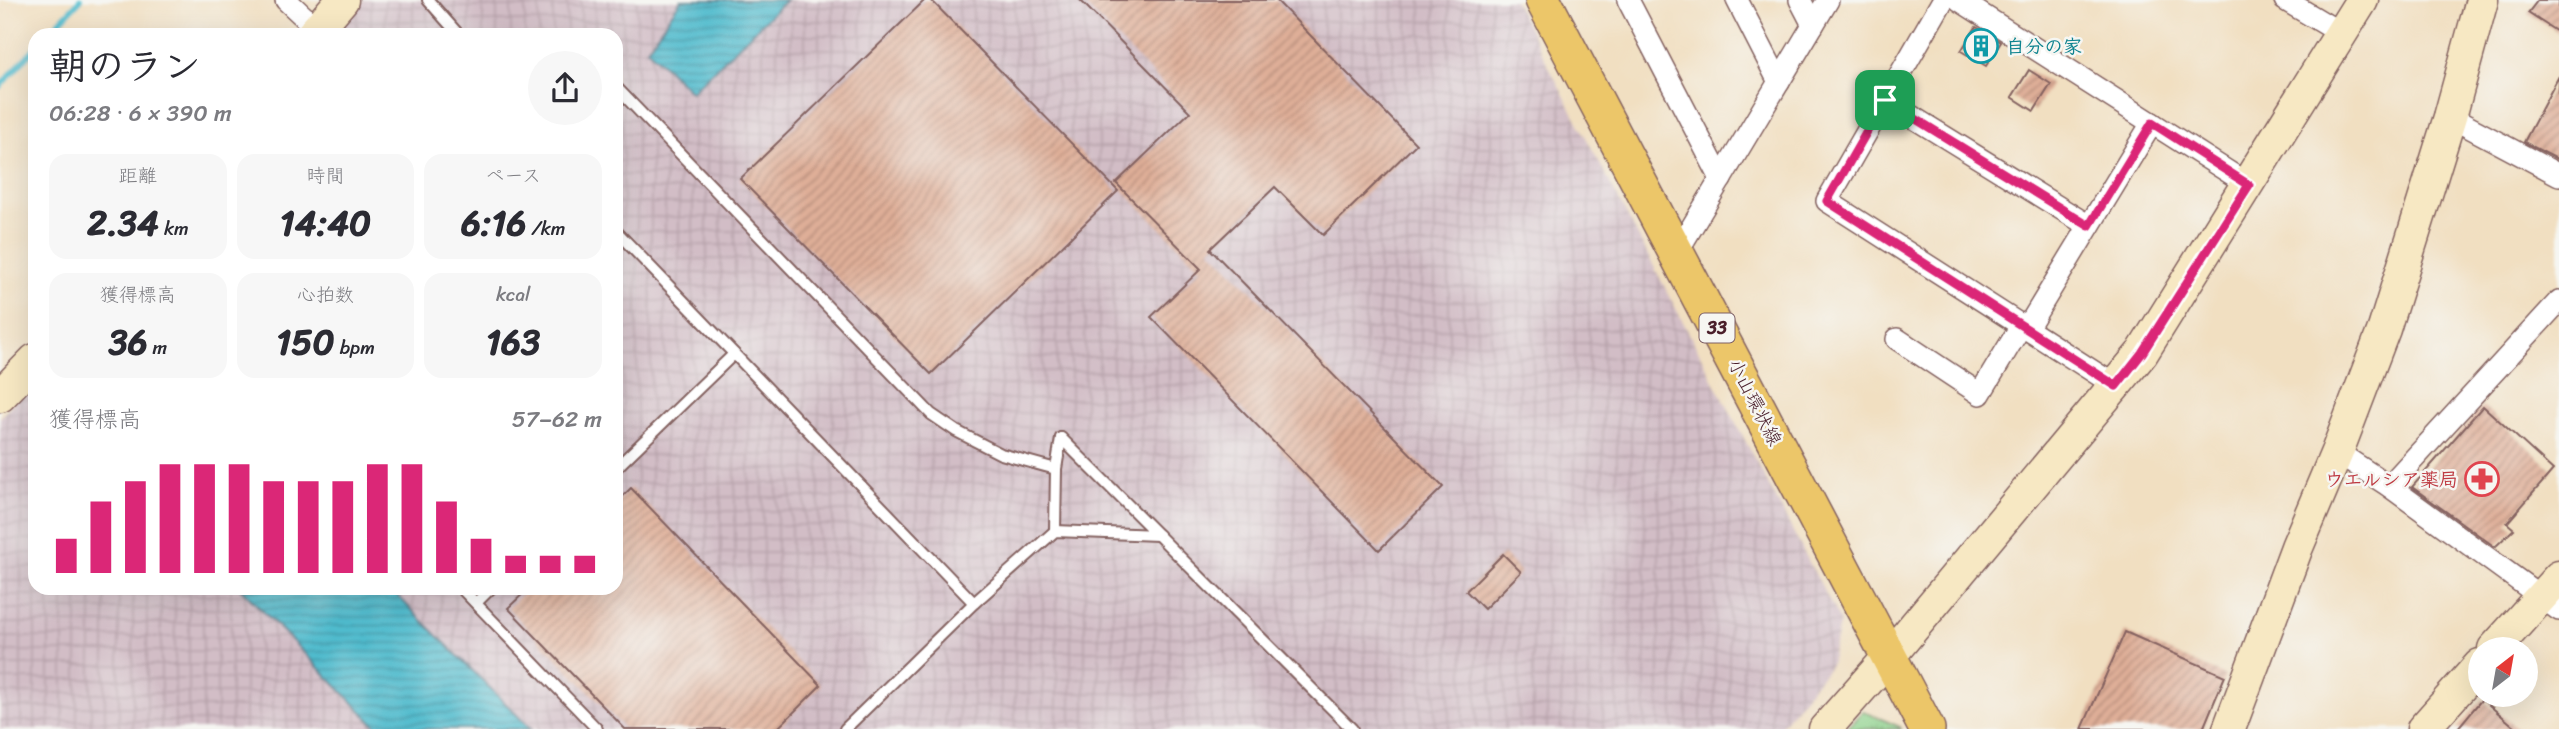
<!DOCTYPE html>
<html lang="ja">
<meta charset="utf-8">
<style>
:root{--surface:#fff;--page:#f7f7f7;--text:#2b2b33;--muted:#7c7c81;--accent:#db2777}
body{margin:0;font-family:Sriracha,"Klee One",sans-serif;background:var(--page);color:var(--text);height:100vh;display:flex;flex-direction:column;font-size:26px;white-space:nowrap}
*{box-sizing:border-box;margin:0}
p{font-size:23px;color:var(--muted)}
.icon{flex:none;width:38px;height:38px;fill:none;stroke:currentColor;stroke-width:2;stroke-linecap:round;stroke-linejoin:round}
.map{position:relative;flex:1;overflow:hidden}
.sheet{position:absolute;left:28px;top:28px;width:595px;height:567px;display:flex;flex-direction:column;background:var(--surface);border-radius:21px;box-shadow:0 7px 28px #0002}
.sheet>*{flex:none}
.needle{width:46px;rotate:31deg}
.controls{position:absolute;left:2468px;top:637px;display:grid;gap:14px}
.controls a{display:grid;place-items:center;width:70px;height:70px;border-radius:50%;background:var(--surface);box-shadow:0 7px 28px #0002;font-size:35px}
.pin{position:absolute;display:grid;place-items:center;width:60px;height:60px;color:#fff;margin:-30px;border-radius:14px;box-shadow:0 4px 10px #0006}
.round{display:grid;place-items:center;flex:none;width:74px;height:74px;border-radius:37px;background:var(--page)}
.head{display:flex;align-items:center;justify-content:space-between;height:119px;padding:0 21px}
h1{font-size:38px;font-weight:700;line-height:52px}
.figures{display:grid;grid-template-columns:repeat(3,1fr);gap:10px;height:119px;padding:7px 21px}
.figures div{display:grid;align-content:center;border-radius:18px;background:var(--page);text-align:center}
.figures b{font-size:35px;font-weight:700}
.figures small{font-size:19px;font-weight:400}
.figures p{font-size:19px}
.chart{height:196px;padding:14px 21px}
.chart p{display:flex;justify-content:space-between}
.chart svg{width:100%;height:126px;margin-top:7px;stroke:var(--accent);stroke-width:6}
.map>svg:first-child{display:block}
</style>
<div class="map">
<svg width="2559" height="729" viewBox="0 0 2559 729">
<defs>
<pattern id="industrial-grid" width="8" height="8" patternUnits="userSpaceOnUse" patternTransform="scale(1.75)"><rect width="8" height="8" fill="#d2bdc6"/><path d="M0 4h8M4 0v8" fill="none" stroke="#b6a2aa"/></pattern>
<pattern id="grass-tufts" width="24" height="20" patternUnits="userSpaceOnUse" patternTransform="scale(1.75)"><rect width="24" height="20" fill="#8cd18a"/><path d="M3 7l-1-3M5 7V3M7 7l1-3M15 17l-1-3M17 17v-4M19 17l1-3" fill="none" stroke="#7ab377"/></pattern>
<pattern id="water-rules" width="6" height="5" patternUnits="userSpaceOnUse" patternTransform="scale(1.75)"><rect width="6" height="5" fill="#50bbcd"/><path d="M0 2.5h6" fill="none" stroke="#4497a7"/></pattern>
<pattern id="building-hatch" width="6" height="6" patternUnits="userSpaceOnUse" patternTransform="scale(1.75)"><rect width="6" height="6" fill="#dfaf98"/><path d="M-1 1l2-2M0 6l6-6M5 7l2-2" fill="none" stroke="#b78e7c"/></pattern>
</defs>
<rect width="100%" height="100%" fill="#f6f6f2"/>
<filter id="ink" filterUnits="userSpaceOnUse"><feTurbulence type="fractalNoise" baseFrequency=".0143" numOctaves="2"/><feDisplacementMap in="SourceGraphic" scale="14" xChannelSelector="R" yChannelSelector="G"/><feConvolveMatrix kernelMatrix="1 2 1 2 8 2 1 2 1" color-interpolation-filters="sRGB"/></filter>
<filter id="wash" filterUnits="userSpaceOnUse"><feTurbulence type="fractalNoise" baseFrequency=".00686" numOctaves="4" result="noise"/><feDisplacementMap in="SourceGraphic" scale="28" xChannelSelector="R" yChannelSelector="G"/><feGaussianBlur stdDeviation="1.57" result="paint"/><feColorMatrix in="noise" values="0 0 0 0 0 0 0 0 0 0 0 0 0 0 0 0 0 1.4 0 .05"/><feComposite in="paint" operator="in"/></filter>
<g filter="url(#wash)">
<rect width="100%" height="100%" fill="#f1dfc1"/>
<!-- industrial -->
<path fill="url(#industrial-grid)" d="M364,0H1514L1840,621L1830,665L1779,729H0V418L35,377V588H616V35H327Z"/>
<!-- grass -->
<path fill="url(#grass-tufts)" stroke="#6b785a" stroke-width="2" d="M1863,711L1900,727L1901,729H1846Z"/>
<!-- water -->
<g fill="url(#water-rules)" stroke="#4d6d7c" stroke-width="2">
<path d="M681,0H786L691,92L647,49Z"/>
<path d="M240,588H390L531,729H379Z"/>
</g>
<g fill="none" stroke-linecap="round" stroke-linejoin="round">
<!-- stream -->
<g stroke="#50bbcd" stroke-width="6">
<path d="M47,35L80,0"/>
<path d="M0,86L35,48"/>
</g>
</g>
<g id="blocks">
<!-- building -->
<g fill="url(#building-hatch)">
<path d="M925,0H931L1118,191L931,374L740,179Z"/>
<path d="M1080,0H1276L1416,144L1323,235L1275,187L1210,249L1443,487L1379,550L1151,317L1201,269L1116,183L1190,112Z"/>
<path d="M2538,0H2559V33L2528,13Z"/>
<path d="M1976,27L2001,42L1986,66L1961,51Z"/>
<path d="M2029,70L2051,84L2034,111L2012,97Z"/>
<path d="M2559,76V160L2524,142Z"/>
<path d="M2483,406L2553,470L2507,523L2514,529L2495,547L2412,487Z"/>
<path d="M631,488L821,685L777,729H625L508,608L529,588H616V503Z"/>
<path d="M1503,554L1521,572L1484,609L1466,591Z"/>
<path d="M2125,632L2225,676L2203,729H2082Z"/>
<path d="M2482,699L2517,729H2457Z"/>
</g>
</g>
</g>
<g filter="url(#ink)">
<use href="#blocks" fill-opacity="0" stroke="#846260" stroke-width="2"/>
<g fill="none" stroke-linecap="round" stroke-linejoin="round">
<!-- lane casing -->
<g stroke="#846260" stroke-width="14">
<g id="lane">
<path d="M428,0L459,35"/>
<path d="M616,87L931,414L956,431L1001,454L1056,469"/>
<path d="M616,231L974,603"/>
<path d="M1061,438L1352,729"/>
<path d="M616,468L734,354"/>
<path d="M1055,531L1056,469L1061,438"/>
<path d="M461,588L597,729"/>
<path d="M476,603L491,588"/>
<path d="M845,729L974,603L1055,531L1158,535"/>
</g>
</g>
<!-- street casing -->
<g stroke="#846260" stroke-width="24">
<g id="street">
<path d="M286,0L317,29"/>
<path d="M1628,0L1721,179"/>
<path d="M1737,0L1779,82"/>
<path d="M1800,0L1813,25"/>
<path d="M1943,0L1827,201L2116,386"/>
<path d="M1959,0L2249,185"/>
<path d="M2285,0L2342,34"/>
<path d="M1885,100L2089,226"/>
<path d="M2450,117L2559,175"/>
<path d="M1677,252L1828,0"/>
<path d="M1897,339L1980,394L2021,326L2032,320L2152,123"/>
<path d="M2337,452L2389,486L2559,610"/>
<path d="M2389,486L2559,301"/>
</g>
</g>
<!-- secondary casing -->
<g stroke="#846260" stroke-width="35">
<g id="secondary">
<path d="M312,35L342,0"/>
<path d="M0,396L35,360"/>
<path d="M2494,649L2559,577"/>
<path d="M1825,729L1888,658L2142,353L2362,0"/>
<path d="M2229,729L2297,547L2337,452L2384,329L2450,117L2482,0"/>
<path d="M2423,729L2480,665"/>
</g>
</g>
<!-- primary casing -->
<g stroke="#846260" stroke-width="38">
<path id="primary" d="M1543,0L1927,729"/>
</g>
<!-- lane -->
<use href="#lane" stroke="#fff" stroke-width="10"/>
<!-- street -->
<use href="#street" stroke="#fff" stroke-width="21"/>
<!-- secondary -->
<use href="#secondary" stroke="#f7e8c3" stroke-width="32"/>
<!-- primary -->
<use href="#primary" stroke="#ecc669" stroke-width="35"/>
</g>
</g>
<g fill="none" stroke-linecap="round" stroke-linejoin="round" filter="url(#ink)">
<!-- route casing -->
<g stroke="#fff" stroke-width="14">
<path id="route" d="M1885,100L2089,226L2152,123L2249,185L2142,353L2116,386L1827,201Z"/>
</g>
<!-- route -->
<use href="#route" stroke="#db2777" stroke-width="9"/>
</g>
<!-- icons -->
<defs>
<g id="building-ring" transform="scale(1.75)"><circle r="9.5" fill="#f6f6f2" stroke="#0f9aa8" stroke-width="1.5"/><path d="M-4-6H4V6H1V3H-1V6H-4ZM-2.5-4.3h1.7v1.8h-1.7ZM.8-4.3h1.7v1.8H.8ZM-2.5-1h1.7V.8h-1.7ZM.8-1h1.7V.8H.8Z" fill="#0f9aa8"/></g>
<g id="pharmacy-ring" transform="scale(1.75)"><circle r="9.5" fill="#f6f6f2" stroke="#e0444e" stroke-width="1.5"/><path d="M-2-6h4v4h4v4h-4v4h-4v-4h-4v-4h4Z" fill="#e0444e"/></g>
</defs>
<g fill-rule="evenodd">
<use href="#building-ring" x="1981" y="46"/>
<use href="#pharmacy-ring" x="2482" y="479"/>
</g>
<g text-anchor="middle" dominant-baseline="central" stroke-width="5" stroke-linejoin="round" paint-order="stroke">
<!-- shield labels -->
<rect fill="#f6f6f2" stroke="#7e6067" stroke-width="2" x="1699.5" y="313.5" width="35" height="29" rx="5"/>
<g font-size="18" font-weight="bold" fill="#4a1f2b">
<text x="1717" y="328">33</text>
</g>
<!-- culture labels -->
<g font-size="19" font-weight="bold" fill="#0d838f" stroke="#f6f6f2" text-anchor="start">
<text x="2006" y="46">自分の家</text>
</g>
<!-- street labels -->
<g font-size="19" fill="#4a1f2b" stroke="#f6f6f2">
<text transform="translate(1755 402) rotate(63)">小山環状線</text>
</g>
<!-- health labels -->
<g font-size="19" font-weight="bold" fill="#be3a42" stroke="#f6f6f2" text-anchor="end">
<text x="2458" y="479">ウエルシア薬局</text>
</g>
</g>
</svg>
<div class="controls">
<a><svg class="needle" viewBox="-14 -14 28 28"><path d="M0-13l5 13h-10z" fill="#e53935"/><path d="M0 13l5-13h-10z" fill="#7c7c81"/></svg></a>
</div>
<div class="pin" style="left:1885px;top:100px;background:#1e9e55"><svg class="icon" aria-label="arrive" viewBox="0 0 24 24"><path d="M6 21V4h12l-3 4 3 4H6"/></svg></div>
<section class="sheet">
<div class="head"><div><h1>朝のラン</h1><p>06:28 · 6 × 390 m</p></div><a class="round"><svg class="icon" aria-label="share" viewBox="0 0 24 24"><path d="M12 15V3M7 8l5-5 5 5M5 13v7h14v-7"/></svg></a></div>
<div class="figures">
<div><p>距離</p><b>2.34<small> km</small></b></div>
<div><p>時間</p><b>14:40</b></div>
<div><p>ペース</p><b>6:16<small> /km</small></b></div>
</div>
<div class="figures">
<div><p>獲得標高</p><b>36<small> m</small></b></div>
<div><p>心拍数</p><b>150<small> bpm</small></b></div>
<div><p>kcal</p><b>163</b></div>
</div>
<div class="chart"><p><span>獲得標高</span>57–62 m</p>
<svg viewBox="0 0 160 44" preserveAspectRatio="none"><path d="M5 44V32M15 44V19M25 44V12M35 44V6M45 44V6M55 44V6M65 44V12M75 44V12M85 44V12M95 44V6M105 44V6M115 44V19M125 44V32M135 44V38M145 44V38M155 44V38"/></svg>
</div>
</section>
</div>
